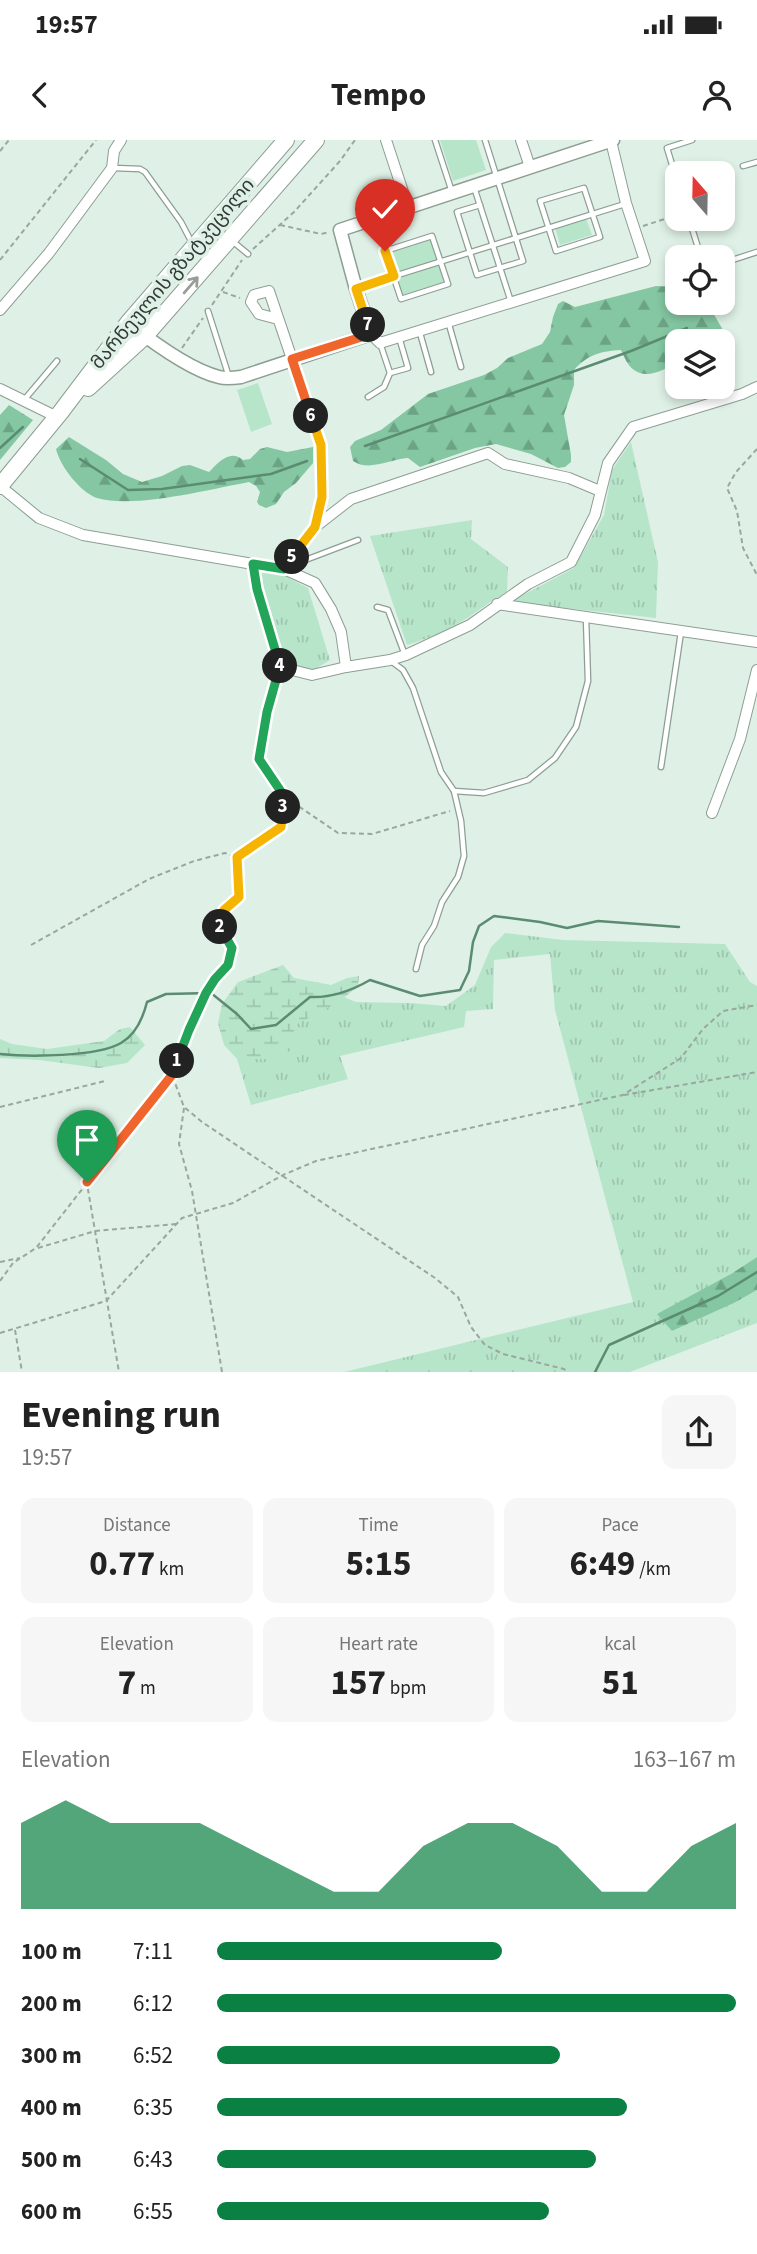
<!DOCTYPE html>
<meta charset="utf-8">
<style>
:root{--surface:#fff;--page:#f6f6f6;--text:#222;--muted:#767676;--accent:#0b8043}
body{margin:0;font-family:"Source Sans 3","Noto Sans Georgian",sans-serif;background:var(--page);color:var(--text);height:100vh;display:flex;flex-direction:column;font-size:26px;white-space:nowrap}
*{box-sizing:border-box;margin:0}
p{font-size:23px;color:var(--muted)}
.icon{flex:none;width:38px;height:38px;fill:none;stroke:currentColor;stroke-width:2;stroke-linecap:round;stroke-linejoin:round}
.map{position:relative;height:1232px;overflow:hidden}
.sheet{display:flex;flex-direction:column;background:var(--surface);flex:1}
.sheet>*{flex:none}
.needle{width:46px;rotate:340deg}
.controls{position:absolute;left:665px;top:21px;display:grid;gap:14px}
.controls a{display:grid;place-items:center;width:70px;height:70px;border-radius:14px;background:var(--surface);box-shadow:0 4px 10px #0003;font-size:35px}
.pin{position:absolute;display:grid;place-items:center;width:60px;height:60px;color:#fff;margin:-72px -30px;border-radius:50% 50% 50% 0;rotate:-45deg;box-shadow:0 0 7px #0007}
.pin .icon{rotate:45deg}
.km{position:absolute;width:35px;height:35px;margin:-18px;border-radius:50%;background:#222;color:#fff;font-size:19px;line-height:35px;text-align:center}
.round{display:grid;place-items:center;flex:none;width:74px;height:74px;border-radius:14px;background:var(--page)}
.overview{display:flex;align-items:center;justify-content:space-between;height:119px;padding:0 21px}
h1{font-size:38px;font-weight:700;line-height:52px}
.metrics{display:grid;grid-template-columns:repeat(3,1fr);gap:10px;height:119px;padding:7px 21px}
.metrics div{display:grid;align-content:center;border-radius:14px;background:var(--page);text-align:center}
.metrics b{font-size:35px;font-weight:700}
.metrics small{font-size:19px;font-weight:400}
.metrics p{font-size:19px}
.chart{height:196px;padding:14px 21px}
.chart p{display:flex;justify-content:space-between}
.chart svg{width:100%;height:126px;margin-top:7px;fill:var(--accent);opacity:.7}
ul{padding:0 21px;list-style:none;font-size:23px}
li{display:grid;grid-template-columns:112px 84px 1fr;align-items:center;height:52px}
li i{height:18px;border-radius:9px;background:var(--accent)}
.status{display:flex;justify-content:space-between;align-items:center;height:49px;padding:0 35px;background:var(--surface);direction:ltr}
.status svg{height:19px;fill:currentColor}
header{display:flex;justify-content:space-between;align-items:center;height:91px;padding:0 21px;background:var(--surface);font-size:32px;font-weight:700}
.map>svg:first-child{display:block}
</style>
<div class="status"><b>19:57</b><svg viewBox="0 0 49 12"><path d="M0 12V9h3v3zM5 12V6h3v6zM10 12V3h3v9zM15 12V0h3v12zM26 1h20v11H26zM47 4h2v5h-2z"/></svg></div>
<header><svg class="icon" aria-label="back" viewBox="0 0 24 24"><path d="M15 5l-7 7 7 7"/></svg>Tempo<svg class="icon" aria-label="person" viewBox="0 0 24 24"><circle cx="12" cy="8" r="4"/><path d="M4 21q1-7 8-7t8 7"/></svg></header>
<div class="map">
<svg width="757" height="1232" viewBox="0 0 757 1232">
<defs>
<pattern id="grass-tufts" width="24" height="20" patternUnits="userSpaceOnUse" patternTransform="scale(1.75)"><rect width="24" height="20" fill="#b7e5ca"/><path d="M3 7l-1-3M5 7V3M7 7l1-3M15 17l-1-3M17 17v-4M19 17l1-3" fill="none" stroke="#9ec5ae"/></pattern>
<pattern id="forest-firs" width="22" height="20" patternUnits="userSpaceOnUse" patternTransform="scale(1.75)"><rect width="22" height="20" fill="#84c7a2"/><path d="M5 1l3.5 6h-7zM16 11l3.5 6h-7z" fill="#6da385"/></pattern>
<pattern id="wetland-marsh" width="20" height="14" patternUnits="userSpaceOnUse" patternTransform="scale(1.75)"><rect width="20" height="14" fill="#b7e5ca"/><path d="M1 5h8M5 5V1M11 12h8M15 12V8" fill="none" stroke="#9ec5ae"/></pattern>
</defs>
<rect width="100%" height="100%" fill="#dff1e6"/>
<!-- grass -->
<g fill="url(#grass-tufts)">
<path d="M631,302L658,422L656,478L510,462L574,428L604,375L612,330Z"/>
<path d="M472,380L471,399L508,427L507,454C491,459 478,472 464,480C446,491 427,499 407,505L370,396Z"/>
<path d="M262,432L285,436L308,448L330,520L312,531L298,528L283,517L260,437Z"/>
<path d="M505,793L563,800L725,804L750,842L757,846V1117L731,1134L672,1191L734,1163L757,1150V1183L630,1232H344L633,1162L555,870L550,814L494,820L493,869L466,871L464,887L340,916L348,939L251,965L237,919H266L295,885L344,857L356,862L411,863L446,866L475,845L491,807Z"/>
</g>
<!-- forest -->
<g fill="url(#forest-firs)">
<path d="M656,146L677,147V163H710L709,166L723,190L722,197L716,201H677V221C667,229 647,240 634,230C628,226 624,217 621,210C601,211 587,215 574,230V245L564,275L571,315V322L565,327L558,328L531,314L496,304L475,308L420,327L408,318C390,319 369,332 353,321L350,307L355,301L381,290L428,254L484,235L497,228L508,218L542,204L550,192L553,177L558,164L563,161L575,167Z"/>
<path d="M9,265L33,280L0,320V275Z"/>
<path d="M69,297L106,320L123,334L142,342L162,336L182,326L190,325L209,332C219,322 230,309 243,320L250,319L260,309L267,307L287,312L313,307V323L296,343L284,352L276,364L266,368L259,365L257,362L260,352L256,346L249,342C211,349 134,369 97,358C80,352 60,326 56,309Z"/>
<path d="M757,1117V1150L734,1163L672,1191L657,1174L731,1134Z"/>
</g>
<!-- wetland -->
<g fill="url(#wetland-marsh)">
<path d="M283,825L294,838L331,845L347,838L359,836L358,847L335,864L295,885L290,911L266,919H237L224,905L218,883L222,864L238,842Z"/>
<path d="M130,887L145,905L127,923L99,928L39,920L0,918V899L12,904L47,909L104,901L120,889Z"/>
</g>
<!-- park -->
<g fill="#b7e5ca">
<path d="M440,0H476L486,30L453,41Z"/>
<path d="M586,78L592,95L560,105L555,88Z"/>
<path d="M430,99L444,142L402,155L389,112Z"/>
<path d="M258,243L272,284L251,292L237,250Z"/>
</g>
<g fill="none" stroke-linecap="round" stroke-linejoin="round">
<!-- stream -->
<g stroke="#5b8c71" stroke-width="2.5">
<path d="M365,306L631,211L687,188"/>
<path d="M0,308L23,287"/>
<path d="M80,319L128,350L162,349L271,334L307,321"/>
<path d="M0,914C28,917 97,917 121,903C135,895 143,878 147,862L166,854L211,853L237,874L251,889L276,885L310,857C332,858 351,851 370,840L420,856L460,850L469,831L473,802L479,786L494,776L540,782L567,788L598,781L679,787"/>
<path d="M595,1232L609,1205L718,1156L757,1132"/>
</g>
<!-- service casing -->
<g stroke="#8d9e93" stroke-width="7">
<g id="service">
<path d="M435,0L452,52"/>
<path d="M743,26L757,22"/>
<path d="M114,28L140,29L145,32L181,82L192,103"/>
<path d="M677,41L667,8L692,0"/>
<path d="M474,47L511,162"/>
<path d="M584,48L600,97L556,111L540,61Z"/>
<path d="M480,65L457,72L477,135L523,121L485,0"/>
<path d="M689,79L701,117"/>
<path d="M432,96L448,144L401,159L385,111Z"/>
<path d="M231,100L248,114"/>
<path d="M723,123L757,112"/>
<path d="M356,148L625,64"/>
<path d="M208,171L229,237"/>
<path d="M448,181L461,227"/>
<path d="M420,193L431,232"/>
<path d="M380,203L390,233L408,228L399,197"/>
<path d="M368,257L384,247L390,233"/>
<path d="M24,260L57,221"/>
<path d="M287,427L358,400"/>
<path d="M377,467L388,470L405,515"/>
<path d="M391,521L403,530L413,548L441,632L454,651L461,681L464,716L458,737L442,762L434,786L422,805L416,829"/>
<path d="M661,627L681,492"/>
<path d="M454,651L484,653L528,640L555,618L576,587L588,541L586,478"/>
</g>
</g>
<!-- minor casing -->
<g stroke="#8d9e93" stroke-width="12">
<g id="minor">
<path d="M386,0L408,67"/>
<path d="M521,0L530,27"/>
<path d="M0,170L49,113L112,28L114,11L121,0"/>
<path d="M278,179L259,174L251,162L254,155L269,151L321,305L322,357L315,386"/>
<path d="M371,194L380,203L645,121L626,63L611,1"/>
<path d="M0,249L57,277"/>
<path d="M0,346L39,378L83,395L253,424L257,449L280,527L312,535L346,527L390,520L406,515L470,485L528,444L571,422L595,375L608,323L633,287L742,254L757,247"/>
<path d="M253,424L284,429L315,443L331,469L341,492L346,527"/>
<path d="M284,429L315,387L351,359L488,313L505,324L569,338L600,351"/>
<path d="M497,464L757,502"/>
<path d="M712,673L740,599L757,530"/>
</g>
</g>
<!-- tertiary casing -->
<g stroke="#8d9e93" stroke-width="15">
<path id="tertiary" d="M128,183C151,201 190,230 219,237C226,239 234,238 241,237L371,194L356,149L340,90L613,0"/>
</g>
<!-- trunk casing -->
<g stroke="#8d9e93" stroke-width="18">
<g id="trunk">
<path d="M88,248L145,196L316,0"/>
<path d="M0,346L60,273L128,183L286,0"/>
</g>
</g>
<!-- path -->
<g stroke="#99a79f" stroke-width="2" stroke-dasharray="5 3.5" stroke-linecap="butt">
<path d="M0,11L9,0"/>
<path d="M280,85L321,94L329,92"/>
<path d="M643,86L677,75"/>
<path d="M253,109L294,72L340,21L355,0"/>
<path d="M0,120L96,0"/>
<path d="M223,152L240,158"/>
<path d="M212,165L242,120"/>
<path d="M182,208L203,178"/>
<path d="M757,309L736,332L727,348L737,371L743,408L757,435"/>
<path d="M278,537L267,572L259,619L284,656L281,687L237,717L239,757L224,770L219,784L232,808L228,825L215,840L206,853L189,890L172,935L184,967L202,982L435,1138L458,1157L471,1187L485,1205L503,1214L564,1229L567,1232"/>
<path d="M285,657L338,693L372,694L450,671"/>
<path d="M31,805L149,739L194,721L225,713L235,717"/>
<path d="M624,955L757,932"/>
<path d="M0,967L105,941"/>
<path d="M184,968L179,1004L192,1051L222,1232"/>
<path d="M75,973L119,1232"/>
<path d="M38,1108L95,1091L176,1084"/>
<path d="M0,1122L20,1118"/>
<path d="M0,1141L13,1123L36,1108L171,936"/>
<path d="M15,1190L22,1232"/>
<path d="M0,1193L106,1161L182,1078L233,1063L283,1035L316,1021L623,955L681,918L703,889L723,871L757,865"/>
</g>
<!-- service -->
<use href="#service" stroke="#fff" stroke-width="4.5"/>
<!-- minor -->
<use href="#minor" stroke="#fff" stroke-width="10"/>
<!-- tertiary -->
<use href="#tertiary" stroke="#fff" stroke-width="12"/>
<!-- trunk -->
<use href="#trunk" stroke="#fff" stroke-width="16"/>
</g>
<!-- one-way arrows -->
<defs><path id="oneway-shaft" d="M-6 0H5M1.5-3L5.5 0L1.5 3" fill="none" stroke-width="1.6" stroke-linecap="round" stroke-linejoin="round" transform="scale(1.75)"/></defs>
<use stroke="#999d9a" href="#oneway-shaft" transform="translate(191 145) rotate(-49)"/>
<g fill="none" stroke-linecap="round" stroke-linejoin="round">
<!-- split-1 casing -->
<g stroke="#fff" stroke-width="14">
<path id="split-1" d="M87,1042L172,935L177,921"/>
</g>
<!-- split-2 casing -->
<g stroke="#fff" stroke-width="14">
<path id="split-2" d="M177,921L189,890L206,853L215,839L228,825L232,808L220,787"/>
</g>
<!-- split-3 casing -->
<g stroke="#fff" stroke-width="14">
<path id="split-3" d="M220,787L219,784L224,770L239,757L237,717L281,687L283,667"/>
</g>
<!-- split-4 casing -->
<g stroke="#fff" stroke-width="14">
<path id="split-4" d="M280,526L267,572L259,619L284,656L283,667"/>
</g>
<!-- split-5 casing -->
<g stroke="#fff" stroke-width="14">
<path id="split-5" d="M280,526L257,449L253,424L284,429L292,417"/>
</g>
<!-- split-6 casing -->
<g stroke="#fff" stroke-width="14">
<path id="split-6" d="M292,417L315,387L322,357L321,305L311,276"/>
</g>
<!-- split-7 casing -->
<g stroke="#fff" stroke-width="14">
<path id="split-7" d="M311,276L292,219L371,194L368,185"/>
</g>
<!-- split-8 casing -->
<g stroke="#fff" stroke-width="14">
<path id="split-8" d="M368,185L356,149L394,136L385,111"/>
</g>
<!-- split-1 -->
<use href="#split-1" stroke="#f0652b" stroke-width="9"/>
<!-- split-2 -->
<use href="#split-2" stroke="#22a559" stroke-width="9"/>
<!-- split-3 -->
<use href="#split-3" stroke="#f5b400" stroke-width="9"/>
<!-- split-4 -->
<use href="#split-4" stroke="#22a559" stroke-width="9"/>
<!-- split-5 -->
<use href="#split-5" stroke="#22a559" stroke-width="9"/>
<!-- split-6 -->
<use href="#split-6" stroke="#f5b400" stroke-width="9"/>
<!-- split-7 -->
<use href="#split-7" stroke="#f0652b" stroke-width="9"/>
<!-- split-8 -->
<use href="#split-8" stroke="#f5b400" stroke-width="9"/>
</g>
<g text-anchor="middle" dominant-baseline="central" stroke-width="7" stroke-linejoin="round" paint-order="stroke">
<!-- street labels -->
<g font-size="19" fill="#333b36" stroke="#dff1e6">
<text transform="translate(173 134) rotate(-50)">მარნეულის გზატკეცილი</text>
</g>
</g>
</svg>
<div class="controls">
<a><svg class="needle" viewBox="-14 -14 28 28"><path d="M0-13l5 13h-10z" fill="#e53935"/><path d="M0 13l5-13h-10z" fill="#767676"/></svg></a>
<a><svg class="icon" aria-label="locate" viewBox="0 0 24 24"><circle cx="12" cy="12" r="6"/><path d="M12 2v4M12 18v4M2 12h4M18 12h4"/></svg></a>
<a><svg class="icon" aria-label="layers" viewBox="0 0 24 24"><path d="M12 4l9 5-9 5-9-5zM3 14l9 5 9-5"/></svg></a>
</div>
<div class="pin" style="left:87px;top:1042px;background:#1e9e55"><svg class="icon" aria-label="arrive" viewBox="0 0 24 24"><path d="M6 21V4h12l-3 4 3 4H6"/></svg></div>
<div class="pin" style="left:385px;top:111px;background:#d93025"><svg class="icon" aria-label="check" viewBox="0 0 24 24"><path d="M5 12l5 5 9-10"/></svg></div>
<b class="km" style="left:177px;top:921px">1</b>
<b class="km" style="left:220px;top:787px">2</b>
<b class="km" style="left:283px;top:667px">3</b>
<b class="km" style="left:280px;top:526px">4</b>
<b class="km" style="left:292px;top:417px">5</b>
<b class="km" style="left:311px;top:276px">6</b>
<b class="km" style="left:368px;top:185px">7</b>
</div>
<section class="sheet">
<div class="overview"><div><h1>Evening run</h1><p>19:57</p></div><a class="round"><svg class="icon" aria-label="share" viewBox="0 0 24 24"><path d="M12 15V3M7 8l5-5 5 5M5 13v7h14v-7"/></svg></a></div>
<div class="metrics">
<div><p>Distance</p><b>0.77<small> km</small></b></div>
<div><p>Time</p><b>5:15</b></div>
<div><p>Pace</p><b>6:49<small> /km</small></b></div>
</div>
<div class="metrics">
<div><p>Elevation</p><b>7<small> m</small></b></div>
<div><p>Heart rate</p><b>157<small> bpm</small></b></div>
<div><p>kcal</p><b>51</b></div>
</div>
<div class="chart"><p><span>Elevation</span>163–167 m</p>
<svg viewBox="0 0 160 44" preserveAspectRatio="none"><path d="M0 44V14L10 6L20 14L30 14L40 14L50 22L60 30L70 38L80 38L90 22L100 14L110 14L120 22L130 38L140 38L150 22L160 14V44z"/></svg>
</div>
<ul>
<li><b>100 m</b>7:11<i style="width:55%"></i></li>
<li><b>200 m</b>6:12<i style="width:100%"></i></li>
<li><b>300 m</b>6:52<i style="width:66%"></i></li>
<li><b>400 m</b>6:35<i style="width:79%"></i></li>
<li><b>500 m</b>6:43<i style="width:73%"></i></li>
<li><b>600 m</b>6:55<i style="width:64%"></i></li>
</ul>
</section>
